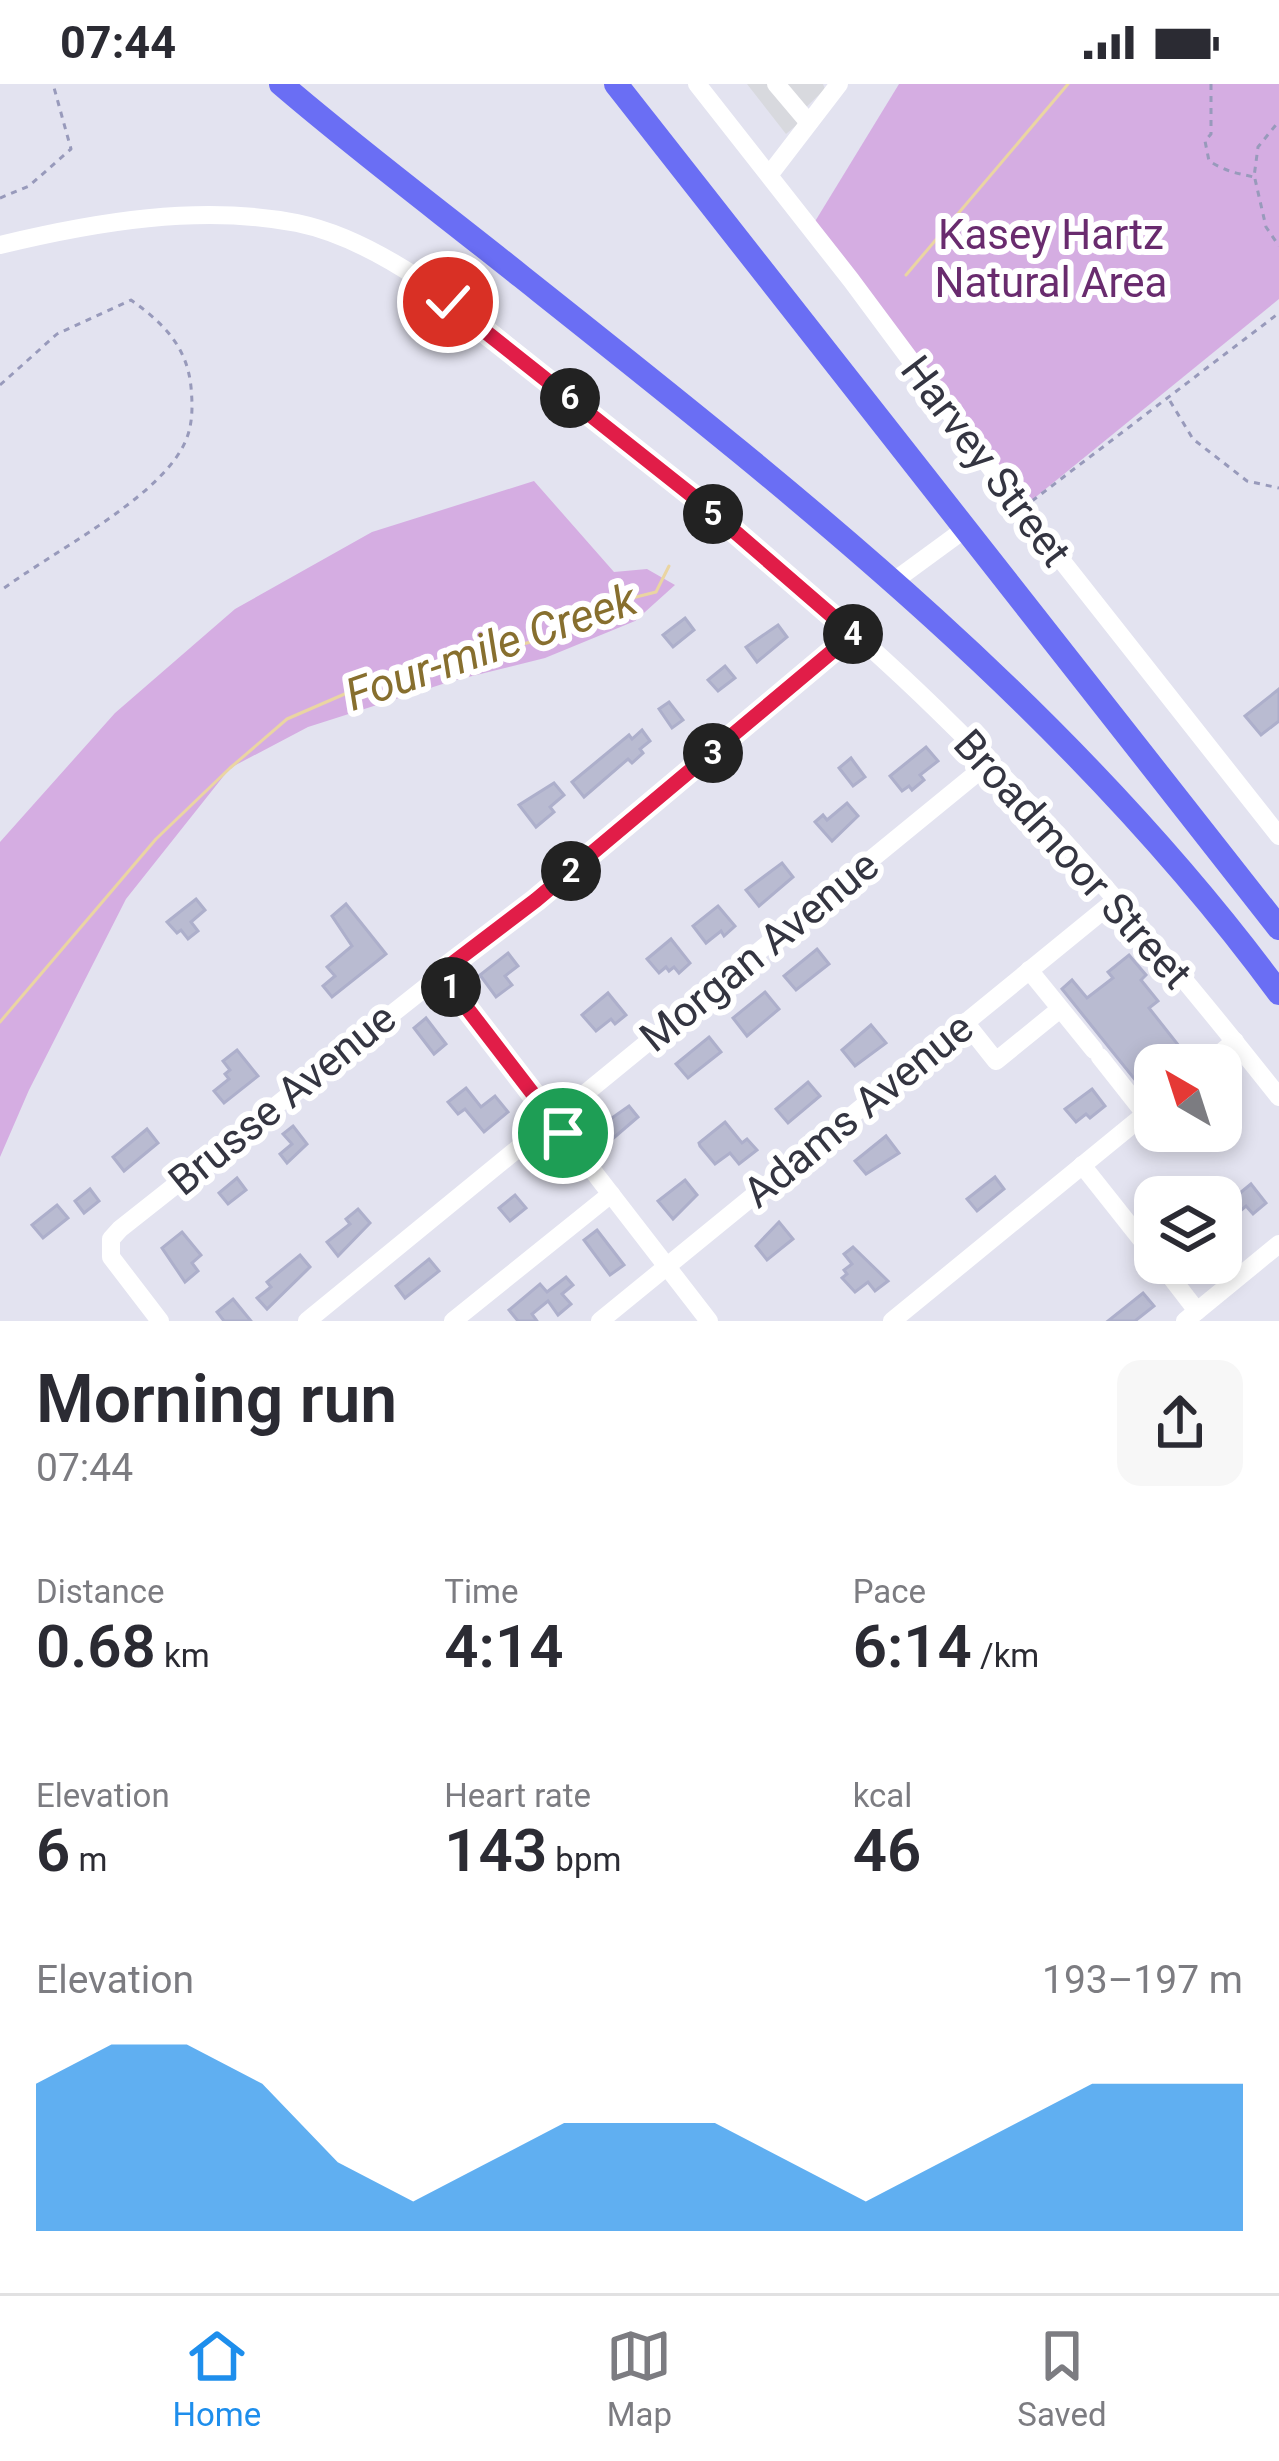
<!DOCTYPE html>
<meta charset="utf-8">
<style>
:root{--surface:#fff;--page:#f7f7f7;--text:#2b2b33;--muted:#7c7c81;--line:#e1e1e2;--accent:#1e8eec}
body{margin:0;font-family:Roboto,sans-serif;background:var(--page);color:var(--text);height:100vh;display:flex;flex-direction:column;font-size:45px;white-space:nowrap}
*{box-sizing:border-box;margin:0}
p{font-size:39px;color:var(--muted)}
.icon{flex:none;width:66px;height:66px;fill:none;stroke:currentColor;stroke-width:2;stroke-linecap:round;stroke-linejoin:round}
.map{position:relative;height:1237px;overflow:hidden}
.details{display:flex;flex-direction:column;background:var(--surface);flex:1}
.details>*{flex:none}
.needle{width:78px;rotate:321deg}
.buttons{position:absolute;left:1134px;top:960px;display:grid;gap:24px}
.buttons a{display:grid;place-items:center;width:108px;height:108px;border-radius:24px;background:var(--surface);box-shadow:0 6px 18px #0003;font-size:60px}
.pin{position:absolute;display:grid;place-items:center;width:102px;height:102px;color:#fff;margin:-51px;border:6px solid #fff;border-radius:50%;box-shadow:0 3px 12px #0007}
.km{position:absolute;width:60px;height:60px;margin:-30px;border-radius:50%;background:#222;color:#fff;font-size:33px;line-height:60px;text-align:center}
.round{display:grid;place-items:center;flex:none;width:126px;height:126px;border-radius:24px;background:var(--page)}
.summary{display:flex;align-items:center;justify-content:space-between;height:204px;padding:0 36px}
h1{font-size:66px;font-weight:600;line-height:90px}
.metrics{display:grid;grid-template-columns:repeat(3,1fr);gap:18px;height:204px;padding:12px 36px}
.metrics div{display:grid;align-content:center}
.metrics b{font-size:60px;font-weight:600}
.metrics small{font-size:33px;font-weight:400}
.metrics p{font-size:33px}
.chart{height:336px;padding:24px 36px}
.chart p{display:flex;justify-content:space-between}
.chart svg{width:100%;height:216px;margin-top:12px;fill:var(--accent);opacity:.7}
.status{display:flex;justify-content:space-between;align-items:center;height:84px;padding:0 60px;background:var(--surface);direction:ltr}
.status svg{height:33px;fill:currentColor}
.dock{display:flex;justify-content:space-around;align-items:center;height:168px;border-top:3px solid var(--line);background:var(--surface);font-size:33px;color:var(--muted)}
.dock a{display:grid;justify-items:center;gap:6px}
.dock .current{color:var(--accent)}
.map>svg:first-child{display:block}
</style>
<div class="status"><b>07:44</b><svg viewBox="0 0 49 12"><path d="M0 12V9h3v3zM5 12V6h3v6zM10 12V3h3v9zM15 12V0h3v12zM26 1h20v11H26zM47 4h2v5h-2z"/></svg></div>
<div class="map">
<svg width="1279" height="1237" viewBox="0 0 1279 1237">
<rect width="100%" height="100%" fill="#e3e3f0"/>
<!-- green -->
<g fill="#d5ade2">
<path d="M899,0H1279V215L1021,425L811,144Z"/>
<path d="M534,397L614,488L647,485L675,501L635,537L545,574L452,597L308,643L230,684L126,815L29,1006L0,1073V758L115,629L235,525L372,448Z"/>
</g>
<!-- parking -->
<path fill="#d8d9de" d="M747,0H823L825,5L801,28L805,34L786,50Z"/>
<g fill="none" stroke-linecap="round" stroke-linejoin="round">
<!-- stream -->
<g stroke="#ead5a2" stroke-width="3">
<path d="M906,191L1068,0"/>
<path d="M0,938L156,755L230,684L287,635L377,596L543,555L577,524L594,529L608,520L656,508L669,482"/>
</g>
</g>
<!-- building -->
<g fill="#b9bbd1" stroke="#adafcb" stroke-width="3">
<path d="M685,534L694,546L673,563L663,551Z"/>
<path d="M778,541L787,553L757,578L746,563Z"/>
<path d="M725,582L735,594L718,607L708,596Z"/>
<path d="M1279,605V637L1261,651L1245,632Z"/>
<path d="M669,618L683,636L672,644L659,625Z"/>
<path d="M642,646L650,657L640,665L643,669L632,679L628,675L584,713L572,698L629,651L632,655Z"/>
<path d="M926,663L938,677L920,691L924,696L912,706L909,702L902,707L890,692Z"/>
<path d="M851,674L865,693L853,702L839,684Z"/>
<path d="M554,699L564,711L550,723L554,728L536,743L519,721Z"/>
<path d="M847,719L858,732L832,757L815,738L823,731L827,736Z"/>
<path d="M782,779L793,793L759,822L746,806Z"/>
<path d="M196,815L205,826L191,838L198,847L188,855L181,846L177,849L167,838Z"/>
<path d="M346,820L386,870L332,913L323,902L335,892L327,883L352,862L332,832Z"/>
<path d="M718,822L735,842L724,852L721,847L706,859L693,842Z"/>
<path d="M671,855L690,879L679,889L674,883L669,887L666,883L659,889L647,875Z"/>
<path d="M817,865L829,880L796,906L784,892Z"/>
<path d="M508,869L518,882L505,892L512,901L496,913L480,891Z"/>
<path d="M1129,871L1146,891L1141,896L1158,917L1149,924L1179,962L1136,997L1062,905L1072,896L1087,914L1113,894L1108,888Z"/>
<path d="M765,908L779,925L747,952L733,934Z"/>
<path d="M608,909L626,931L615,940L611,935L596,947L582,931Z"/>
<path d="M426,934L446,960L434,970L414,944Z"/>
<path d="M871,941L886,959L855,982L842,966Z"/>
<path d="M709,953L721,968L688,994L676,980Z"/>
<path d="M237,966L258,992L224,1019L214,1007L229,995L225,990L230,986L223,977Z"/>
<path d="M808,998L820,1012L788,1039L776,1025Z"/>
<path d="M466,1004L481,1023L495,1012L508,1028L484,1048L465,1025L458,1030L448,1018Z"/>
<path d="M1092,1005L1105,1022L1090,1034L1086,1030L1076,1038L1065,1025Z"/>
<path d="M629,1022L638,1033L610,1057L599,1043Z"/>
<path d="M725,1038L742,1059L747,1055L757,1066L739,1080L730,1069L715,1080L700,1062L699,1059Z"/>
<path d="M293,1042L307,1060L287,1079L280,1070L292,1060L283,1050Z"/>
<path d="M147,1045L158,1059L124,1087L113,1073Z"/>
<path d="M886,1052L899,1069L866,1090L855,1077Z"/>
<path d="M995,1093L1004,1105L977,1127L967,1115Z"/>
<path d="M237,1094L246,1106L228,1120L219,1109Z"/>
<path d="M685,1096L697,1111L673,1135L658,1117Z"/>
<path d="M1251,1100L1266,1119L1253,1130L1246,1122L1233,1133L1224,1122Z"/>
<path d="M90,1105L99,1117L84,1129L75,1117Z"/>
<path d="M515,1111L526,1124L510,1137L499,1124Z"/>
<path d="M57,1121L68,1134L43,1154L32,1141Z"/>
<path d="M358,1125L370,1139L338,1172L327,1158L350,1140L346,1135Z"/>
<path d="M779,1138L793,1155L767,1176L756,1162Z"/>
<path d="M597,1146L624,1181L610,1191L584,1156Z"/>
<path d="M182,1148L201,1171L192,1179L198,1187L185,1198L162,1164Z"/>
<path d="M853,1163L888,1197L875,1207L868,1198L855,1208L842,1194L847,1190L844,1186L852,1180L844,1170Z"/>
<path d="M300,1171L310,1183L267,1225L257,1214L271,1203L267,1198Z"/>
<path d="M429,1175L439,1187L405,1214L396,1202Z"/>
<path d="M566,1193L573,1201L562,1210L571,1220L558,1231L548,1217L532,1230L537,1237H518L509,1226L540,1200L547,1208Z"/>
<path d="M1143,1209L1154,1222L1135,1237H1108Z"/>
<path d="M233,1215L251,1237H224L217,1228Z"/>
</g>
<g fill="none" stroke-linecap="round" stroke-linejoin="round">
<!-- path -->
<g stroke="#989abb" stroke-width="3" stroke-dasharray="6 6" stroke-linecap="butt">
<path d="M1211,0V50L1205,57L1209,77C1227,88 1236,89 1254,93L1258,63L1279,37"/>
<path d="M1255,95L1266,143L1279,162"/>
<path d="M0,114L29,102L71,65L53,0"/>
<path d="M0,301L57,250L131,216C163,239 187,262 191,303C193,325 193,346 181,366C150,419 51,469 0,507"/>
<path d="M1170,317L1193,355L1247,397L1279,404"/>
<path d="M1032,417L1279,229"/>
</g>
<!-- minor -->
<g stroke="#fff" stroke-width="18">
<path d="M697,0L851,196L1021,425L1279,752"/>
<path d="M776,0L809,39"/>
<path d="M770,90L839,0"/>
<path d="M0,161C95,138 200,120 297,139C399,160 498,256 577,319C699,418 824,516 937,626C1061,746 1172,878 1279,1013"/>
<path d="M894,497L965,445"/>
<path d="M1029,886L1094,966"/>
<path d="M440,889L709,1237"/>
<path d="M965,938L996,977L1060,925"/>
<path d="M1100,973L1145,1030"/>
<path d="M1206,981L1235,957"/>
<path d="M1082,1081L1155,1173"/>
<path d="M1160,1179L1197,1227"/>
<path d="M160,1237L111,1173V1155L120,1145L536,816L853,550"/>
<path d="M307,1237L989,679"/>
<path d="M453,1237L611,1110"/>
<path d="M600,1237L1117,815"/>
<path d="M892,1237L1155,1022"/>
<path d="M1185,1237L1279,1160"/>
</g>
<!-- highway -->
<g stroke="#6a6ef4" stroke-width="24">
<path d="M281,0C359,67 442,129 522,193C794,409 1072,627 1279,909"/>
<path d="M616,0L1279,844"/>
</g>
</g>
<g fill="none" stroke-linecap="round" stroke-linejoin="round">
<!-- route casing -->
<g stroke="#fff" stroke-width="24">
<path id="route" d="M448,218L704,421L853,550L536,816L440,889L563,1049"/>
</g>
<!-- route -->
<use href="#route" stroke="#e11d48" stroke-width="15"/>
</g>
<g text-anchor="middle" dominant-baseline="central" stroke-width="12" stroke-linejoin="round" paint-order="stroke">
<!-- park labels -->
<g font-size="42" fill="#692b6e" stroke="#fff">
<text x="1051" y="150">Kasey Hartz<tspan x="1051" dy="48">Natural Area</tspan></text>
</g>
<!-- street labels -->
<g font-size="42" fill="#343541" stroke="#fff">
<text transform="translate(986 377) rotate(53)">Harvey Street</text>
<text transform="translate(1073 775) rotate(48)">Broadmoor Street</text>
<text transform="translate(759 867) rotate(-39)">Morgan Avenue</text>
<text transform="translate(282 1015) rotate(-39)">Brusse Avenue</text>
<text transform="translate(858 1026) rotate(-39)">Adams Avenue</text>
</g>
<!-- water labels -->
<g font-size="45" font-style="italic" fill="#876f2e" stroke="#fff">
<text transform="translate(491 563) rotate(-19)">Four-mile Creek</text>
</g>
</g>
</svg>
<div class="buttons">
<a><svg class="needle" viewBox="-14 -14 28 28"><path d="M0-13l5 13h-10z" fill="#e53935"/><path d="M0 13l5-13h-10z" fill="#7c7c81"/></svg></a>
<a><svg class="icon" aria-label="layers" viewBox="0 0 24 24"><path d="M12 4l9 5-9 5-9-5zM3 14l9 5 9-5"/></svg></a>
</div>
<div class="pin" style="left:563px;top:1049px;background:#1e9e55"><svg class="icon" aria-label="arrive" viewBox="0 0 24 24"><path d="M6 21V4h12l-3 4 3 4H6"/></svg></div>
<div class="pin" style="left:448px;top:218px;background:#d93025"><svg class="icon" aria-label="check" viewBox="0 0 24 24"><path d="M5 12l5 5 9-10"/></svg></div>
<b class="km" style="left:451px;top:903px">1</b>
<b class="km" style="left:571px;top:787px">2</b>
<b class="km" style="left:713px;top:669px">3</b>
<b class="km" style="left:853px;top:550px">4</b>
<b class="km" style="left:713px;top:430px">5</b>
<b class="km" style="left:570px;top:314px">6</b>
</div>
<section class="details">
<div class="summary"><div><h1>Morning run</h1><p>07:44</p></div><a class="round"><svg class="icon" aria-label="share" viewBox="0 0 24 24"><path d="M12 15V3M7 8l5-5 5 5M5 13v7h14v-7"/></svg></a></div>
<div class="metrics">
<div><p>Distance</p><b>0.68<small> km</small></b></div>
<div><p>Time</p><b>4:14</b></div>
<div><p>Pace</p><b>6:14<small> /km</small></b></div>
</div>
<div class="metrics">
<div><p>Elevation</p><b>6<small> m</small></b></div>
<div><p>Heart rate</p><b>143<small> bpm</small></b></div>
<div><p>kcal</p><b>46</b></div>
</div>
<div class="chart"><p><span>Elevation</span>193–197 m</p>
<svg viewBox="0 0 160 44" preserveAspectRatio="none"><path d="M0 44V14L10 6L20 6L30 14L40 30L50 38L60 30L70 22L80 22L90 22L100 30L110 38L120 30L130 22L140 14L150 14L160 14V44z"/></svg>
</div>
</section>
<nav class="dock">
<a class="current"><svg class="icon" aria-label="home" viewBox="0 0 24 24"><path d="M3 11l9-7 9 7M6 9v11h12V9"/></svg>Home</a>
<a><svg class="icon" aria-label="map" viewBox="0 0 24 24"><path d="M3 6l6-2 6 2 6-2v14l-6 2-6-2-6 2zM9 4v14M15 6v14"/></svg>Map</a>
<a><svg class="icon" aria-label="saved" viewBox="0 0 24 24"><path d="M7 4h10v16l-5-4-5 4z"/></svg>Saved</a>
</nav>
